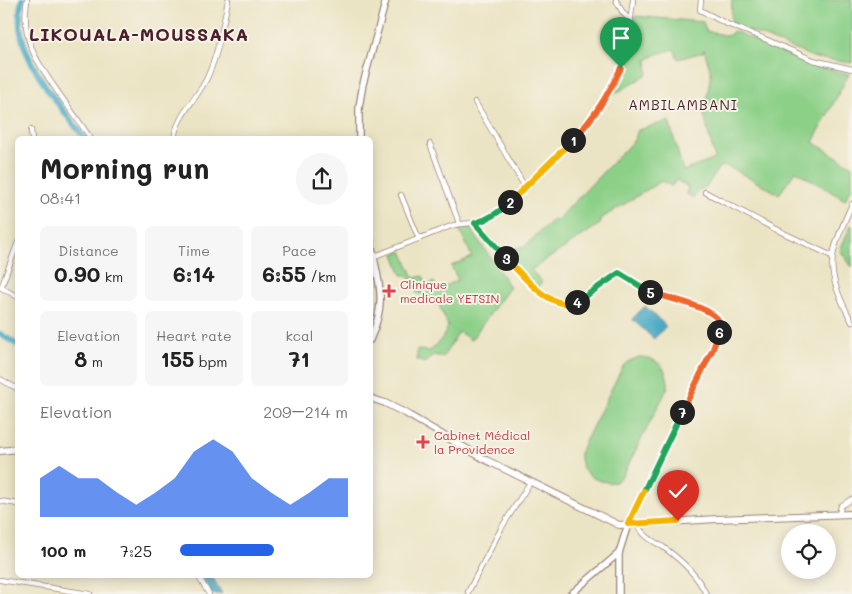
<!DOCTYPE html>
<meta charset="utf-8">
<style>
:root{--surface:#fff;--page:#f6f6f6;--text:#222;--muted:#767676;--accent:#2563eb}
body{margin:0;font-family:Mali,sans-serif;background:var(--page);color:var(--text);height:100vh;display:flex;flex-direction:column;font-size:19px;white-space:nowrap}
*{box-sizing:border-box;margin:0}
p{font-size:16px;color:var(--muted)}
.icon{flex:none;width:28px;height:28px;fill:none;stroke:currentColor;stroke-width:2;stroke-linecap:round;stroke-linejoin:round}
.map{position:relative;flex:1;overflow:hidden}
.side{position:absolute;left:15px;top:136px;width:358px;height:442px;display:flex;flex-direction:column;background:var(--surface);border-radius:8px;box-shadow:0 2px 12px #0003}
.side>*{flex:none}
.fabs{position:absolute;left:781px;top:524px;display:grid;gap:10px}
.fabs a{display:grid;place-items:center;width:55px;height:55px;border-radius:50%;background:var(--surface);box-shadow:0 2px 12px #0003;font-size:25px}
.pin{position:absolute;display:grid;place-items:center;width:42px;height:42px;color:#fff;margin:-51px -21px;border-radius:50% 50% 50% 0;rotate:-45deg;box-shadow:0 0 5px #0007}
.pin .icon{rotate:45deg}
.km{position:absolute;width:25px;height:25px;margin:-12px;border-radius:50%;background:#222;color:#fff;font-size:14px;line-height:25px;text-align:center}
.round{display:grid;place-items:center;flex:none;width:52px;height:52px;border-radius:26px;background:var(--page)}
.headline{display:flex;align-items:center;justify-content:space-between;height:85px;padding:0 25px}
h1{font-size:28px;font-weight:700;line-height:38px}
.metrics{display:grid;grid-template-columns:repeat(3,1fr);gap:8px;height:85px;padding:5px 25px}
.metrics div{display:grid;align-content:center;border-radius:8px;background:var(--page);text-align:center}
.metrics b{font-size:21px;font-weight:700}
.metrics small{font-size:14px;font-weight:400}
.metrics p{font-size:14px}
.chart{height:140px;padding:10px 25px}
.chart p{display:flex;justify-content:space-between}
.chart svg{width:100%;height:90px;margin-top:5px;fill:var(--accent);opacity:.7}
ul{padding:0 25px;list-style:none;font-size:16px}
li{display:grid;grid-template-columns:80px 60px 1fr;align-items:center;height:38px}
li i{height:12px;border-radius:6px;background:var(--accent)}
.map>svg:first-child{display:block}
</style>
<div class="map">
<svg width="852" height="594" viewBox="0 0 852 594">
<rect width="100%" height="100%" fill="#f7f3e8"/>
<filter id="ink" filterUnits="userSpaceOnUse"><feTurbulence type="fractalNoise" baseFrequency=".02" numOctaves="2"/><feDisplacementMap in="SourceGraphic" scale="10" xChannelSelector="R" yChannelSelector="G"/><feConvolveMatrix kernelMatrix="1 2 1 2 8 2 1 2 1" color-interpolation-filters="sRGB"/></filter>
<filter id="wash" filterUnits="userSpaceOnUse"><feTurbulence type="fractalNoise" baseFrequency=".0096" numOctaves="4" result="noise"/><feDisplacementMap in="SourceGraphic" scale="20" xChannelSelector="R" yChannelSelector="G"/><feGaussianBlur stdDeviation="1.12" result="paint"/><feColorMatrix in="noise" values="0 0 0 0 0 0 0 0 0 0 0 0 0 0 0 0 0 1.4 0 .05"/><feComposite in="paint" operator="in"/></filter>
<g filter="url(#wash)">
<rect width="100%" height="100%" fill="#ebe4c4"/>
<!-- green -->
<g fill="#8cd088" stroke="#6b785a">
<path d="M732,0H852V63L815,58L731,23Z"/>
<path d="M635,16L703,22L706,31L728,36L734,31L810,65L849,74L813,142L852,166V187L845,200L796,171L779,194L727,166L719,167L707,186L698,191L694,198L686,194L688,187L676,180L672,186L661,181L602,218L600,224L531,270L542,282L536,289L505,264L503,256L516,248L524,247L551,221L557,220L635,139L638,130L669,121L683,171L715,159L704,115L711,73L704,49L703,52L678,59L674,49L657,54L647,60L648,74L613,95L626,63Z"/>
<path d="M851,225L852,226V267L840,250Z"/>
<path d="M469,226L510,287L471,340L459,332L443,357L433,355L425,363L417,360V350L430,351C439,343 444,337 448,326L439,305L431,302L429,297L417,293L407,275H402L394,254L402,251L414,278L423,276L427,285L434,282L438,289L458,280L451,266L472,257L459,228Z"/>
<path d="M639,357C657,357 669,369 668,387L623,475L616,482C597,484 578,474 580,452L623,366L627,362Z"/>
</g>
<!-- water -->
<g fill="#45a8c5" stroke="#486478">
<path d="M645,306L666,326L654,339L632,319Z"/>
<path d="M201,576H212L222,594H212Z"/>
</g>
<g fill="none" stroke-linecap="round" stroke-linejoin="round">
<!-- canal -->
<g stroke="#45a8c5" stroke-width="6">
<path d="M22,0C8,50 57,101 85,139"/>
<path d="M0,334L18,345"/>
</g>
</g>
</g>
<g filter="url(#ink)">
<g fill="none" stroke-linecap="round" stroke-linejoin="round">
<!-- minor casing -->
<g stroke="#9a8278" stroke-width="6">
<g id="minor">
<path d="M27,0C20,40 38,64 60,95C70,109 81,124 91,139"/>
<path d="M616,0L623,13L630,20"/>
<path d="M701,0L700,10L727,24L758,36L813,60L852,69"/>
<path d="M475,102L525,187"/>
<path d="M31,130L32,139"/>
<path d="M174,139C177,115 197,99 207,78C218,54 223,26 228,0"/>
<path d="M430,144L459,223"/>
<path d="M705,192L773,228L832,256"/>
<path d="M401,195L419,239"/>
<path d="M852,204C846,218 835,241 833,256C829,278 842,303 852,322"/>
<path d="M475,223C492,243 546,312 574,303C591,297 603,280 619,273C630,279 641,290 653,294C668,299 709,306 718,319C724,327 716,341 713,349L663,450L628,524"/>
<path d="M370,258L451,226C463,222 476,225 488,219C507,210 522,190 537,176C570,144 603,112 621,68C629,47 630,22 633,0"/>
<path d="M0,287L18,297"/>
<path d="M1,288L18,242"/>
<path d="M0,379L18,389"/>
<path d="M0,501L18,504"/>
<path d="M839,514L841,506L852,499"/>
<path d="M636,523C644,537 650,539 663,547C680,559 697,574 706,594"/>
<path d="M198,576L209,594"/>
<path d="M0,580L90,594"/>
<path d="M468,592L502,527L531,481"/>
</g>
</g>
<!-- tertiary casing -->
<g stroke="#9a8278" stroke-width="8">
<g id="tertiary">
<path d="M359,139V107L363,84L386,0"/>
<path d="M370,237C377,280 389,297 370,340"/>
<path d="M571,594L619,553"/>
<path d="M619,594V553L628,524"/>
</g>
</g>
<!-- secondary casing -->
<g stroke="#9a8278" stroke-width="8">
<g id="secondary">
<path d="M370,398L385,403L405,413L486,460L619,525L717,519L852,514"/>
<path d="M0,451L18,449"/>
</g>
</g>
<!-- minor -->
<use href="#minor" stroke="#fff" stroke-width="4.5"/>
<!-- tertiary -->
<use href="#tertiary" stroke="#fff" stroke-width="5.5"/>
<!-- secondary -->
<use href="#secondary" stroke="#fff" stroke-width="6"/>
</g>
</g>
<g fill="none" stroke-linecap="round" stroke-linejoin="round" filter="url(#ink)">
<!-- split-1 casing -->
<g stroke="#fff" stroke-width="10">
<path id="split-1" d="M573,140C595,116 607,97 621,68"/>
</g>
<!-- split-2 casing -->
<g stroke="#fff" stroke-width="10">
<path id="split-2" d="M510,202L573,140"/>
</g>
<!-- split-3 casing -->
<g stroke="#fff" stroke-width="10">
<path id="split-3" d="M506,258L475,223C490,219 499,212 510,202"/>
</g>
<!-- split-4 casing -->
<g stroke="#fff" stroke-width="10">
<path id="split-4" d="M506,258C522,275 551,312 577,302"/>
</g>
<!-- split-5 casing -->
<g stroke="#fff" stroke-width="10">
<path id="split-5" d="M577,302L619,273L650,292"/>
</g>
<!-- split-6 casing -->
<g stroke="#fff" stroke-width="10">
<path id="split-6" d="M650,292C665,298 711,306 719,321C721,325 720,328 719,332"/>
</g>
<!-- split-7 casing -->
<g stroke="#fff" stroke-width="10">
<path id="split-7" d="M682,412L713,349L719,332"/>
</g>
<!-- split-8 casing -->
<g stroke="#fff" stroke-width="10">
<path id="split-8" d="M644,491L682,412"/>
</g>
<!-- split-9 casing -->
<g stroke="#fff" stroke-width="10">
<path id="split-9" d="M644,491L628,524L678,521"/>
</g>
<!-- split-1 -->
<use href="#split-1" stroke="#f0652b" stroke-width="6"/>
<!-- split-2 -->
<use href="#split-2" stroke="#f5b400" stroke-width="6"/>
<!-- split-3 -->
<use href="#split-3" stroke="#22a559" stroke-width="6"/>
<!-- split-4 -->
<use href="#split-4" stroke="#f5b400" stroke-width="6"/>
<!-- split-5 -->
<use href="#split-5" stroke="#22a559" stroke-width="6"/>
<!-- split-6 -->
<use href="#split-6" stroke="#f0652b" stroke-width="6"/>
<!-- split-7 -->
<use href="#split-7" stroke="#f0652b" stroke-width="6"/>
<!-- split-8 -->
<use href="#split-8" stroke="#22a559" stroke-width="6"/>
<!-- split-9 -->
<use href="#split-9" stroke="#f5b400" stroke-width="6"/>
</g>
<!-- markers -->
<g fill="#e0444e" stroke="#f7f3e8" stroke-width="2">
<path d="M386.5 283.5h5v5h5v5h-5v5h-5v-5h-5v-5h5z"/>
<path d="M420.5 434.5h5v5h5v5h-5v5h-5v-5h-5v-5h5z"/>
</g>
<g text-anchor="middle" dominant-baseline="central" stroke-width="4" stroke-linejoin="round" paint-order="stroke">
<!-- health labels -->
<g font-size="12" fill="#be3a42" stroke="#f7f3e8" text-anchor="start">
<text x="400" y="284">Clinique<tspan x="400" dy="14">medicale YETSIN</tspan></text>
<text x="434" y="435">Cabinet Médical<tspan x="434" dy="14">la Providence</tspan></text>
</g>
<!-- neighbourhood labels -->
<g font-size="14" letter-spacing="1" fill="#4a1f2b" stroke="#f7f3e8">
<text x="683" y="104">AMBILAMBANI</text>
</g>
<!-- district labels -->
<g font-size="18" font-weight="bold" letter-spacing="1" fill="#4a1f2b" stroke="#f7f3e8">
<text x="139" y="34">LIKOUALA-MOUSSAKA</text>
</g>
</g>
</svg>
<div class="fabs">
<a><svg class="icon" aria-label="locate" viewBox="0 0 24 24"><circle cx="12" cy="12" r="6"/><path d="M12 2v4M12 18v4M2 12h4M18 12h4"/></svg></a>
</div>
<div class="pin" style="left:621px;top:68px;background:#1e9e55"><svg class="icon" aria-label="arrive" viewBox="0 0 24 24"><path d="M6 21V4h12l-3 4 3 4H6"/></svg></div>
<div class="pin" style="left:678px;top:521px;background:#d93025"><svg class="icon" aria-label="check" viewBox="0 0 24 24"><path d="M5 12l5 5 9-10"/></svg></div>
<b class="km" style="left:573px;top:140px">1</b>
<b class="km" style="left:510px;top:202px">2</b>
<b class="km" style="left:506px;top:258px">3</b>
<b class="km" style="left:577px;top:302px">4</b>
<b class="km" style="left:650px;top:292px">5</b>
<b class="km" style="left:719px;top:332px">6</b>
<b class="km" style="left:682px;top:412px">7</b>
<section class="side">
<div class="headline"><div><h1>Morning run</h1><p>08:41</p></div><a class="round"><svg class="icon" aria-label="share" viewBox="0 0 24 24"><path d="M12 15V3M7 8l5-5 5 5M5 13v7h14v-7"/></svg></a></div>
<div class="metrics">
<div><p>Distance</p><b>0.90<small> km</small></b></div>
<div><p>Time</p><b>6:14</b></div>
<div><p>Pace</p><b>6:55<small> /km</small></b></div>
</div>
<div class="metrics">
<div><p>Elevation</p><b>8<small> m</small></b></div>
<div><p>Heart rate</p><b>155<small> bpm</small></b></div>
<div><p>kcal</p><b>71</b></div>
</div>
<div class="chart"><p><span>Elevation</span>209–214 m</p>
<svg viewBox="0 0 160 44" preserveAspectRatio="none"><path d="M0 44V25L10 19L20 25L30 25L40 32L50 38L60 32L70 25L80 12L90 6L100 12L110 25L120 32L130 38L140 32L150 25L160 25V44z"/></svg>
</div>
<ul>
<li><b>100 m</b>7:25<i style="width:56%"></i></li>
</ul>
</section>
</div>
